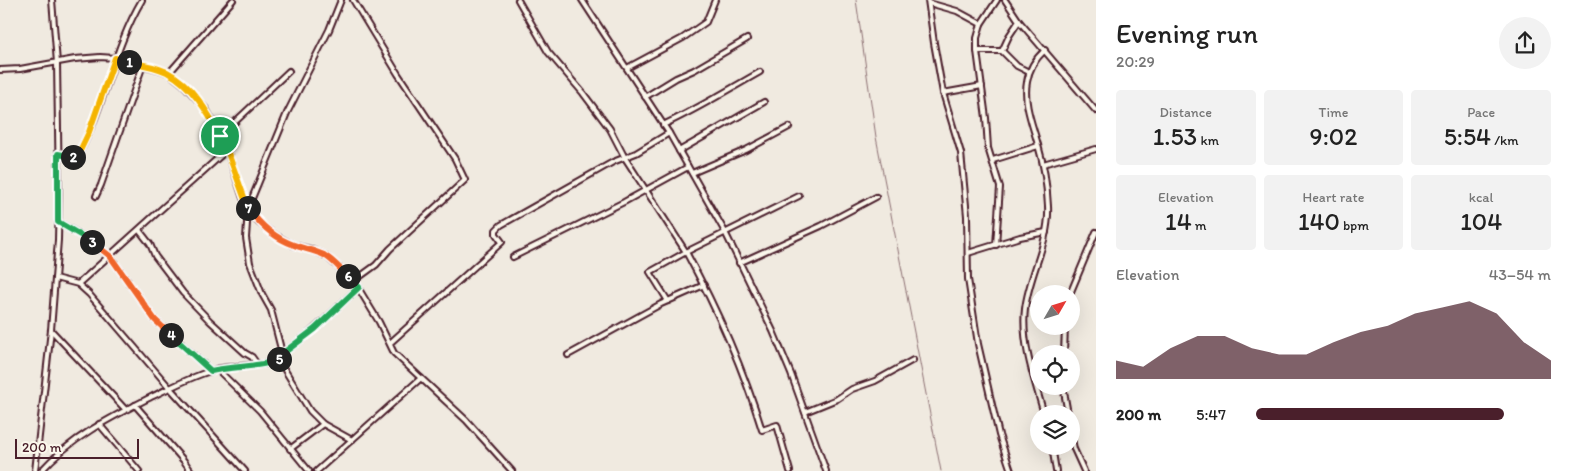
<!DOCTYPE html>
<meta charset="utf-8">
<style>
:root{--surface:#fff;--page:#f2f2f2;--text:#222;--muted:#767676;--accent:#4a1f2b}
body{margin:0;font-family:Itim,sans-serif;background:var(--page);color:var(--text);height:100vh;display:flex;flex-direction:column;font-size:19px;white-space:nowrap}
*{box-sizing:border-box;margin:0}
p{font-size:16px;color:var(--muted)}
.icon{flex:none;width:28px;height:28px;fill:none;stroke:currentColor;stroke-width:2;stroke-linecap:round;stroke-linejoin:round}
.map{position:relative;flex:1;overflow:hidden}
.panel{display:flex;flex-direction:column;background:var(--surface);width:475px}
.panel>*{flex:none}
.needle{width:32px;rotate:51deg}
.controls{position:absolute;left:1030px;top:285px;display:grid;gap:10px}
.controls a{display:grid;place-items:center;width:50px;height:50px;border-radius:50%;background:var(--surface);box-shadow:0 5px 20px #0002;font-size:25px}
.scale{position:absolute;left:15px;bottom:12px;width:124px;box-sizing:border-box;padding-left:5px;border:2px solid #4a1f2b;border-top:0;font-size:14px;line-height:18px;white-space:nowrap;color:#4a1f2b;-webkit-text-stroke:4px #fbf7ec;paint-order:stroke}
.pin{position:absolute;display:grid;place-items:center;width:42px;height:42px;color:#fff;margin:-21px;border:2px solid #fff;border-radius:50%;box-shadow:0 1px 5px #0007}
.km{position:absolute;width:25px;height:25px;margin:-12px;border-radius:50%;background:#222;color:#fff;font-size:14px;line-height:25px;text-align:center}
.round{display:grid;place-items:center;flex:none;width:52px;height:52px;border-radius:26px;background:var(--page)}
.overview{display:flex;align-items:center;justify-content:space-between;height:85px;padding:0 20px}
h1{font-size:28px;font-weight:600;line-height:38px}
.stats{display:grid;grid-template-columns:repeat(3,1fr);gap:8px;height:85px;padding:5px 20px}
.stats div{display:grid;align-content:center;border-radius:5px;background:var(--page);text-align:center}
.stats b{font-size:25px;font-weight:600}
.stats small{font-size:14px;font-weight:400}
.stats p{font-size:14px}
.chart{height:140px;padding:10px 20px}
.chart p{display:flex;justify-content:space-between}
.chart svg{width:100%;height:90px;margin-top:5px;fill:var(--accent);opacity:.7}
ul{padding:0 20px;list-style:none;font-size:16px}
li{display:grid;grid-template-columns:80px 60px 1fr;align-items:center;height:38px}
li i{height:12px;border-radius:6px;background:var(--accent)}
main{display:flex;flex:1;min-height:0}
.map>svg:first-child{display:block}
</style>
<main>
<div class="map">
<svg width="1096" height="471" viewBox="0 0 1096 471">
<rect width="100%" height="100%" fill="#f0eae0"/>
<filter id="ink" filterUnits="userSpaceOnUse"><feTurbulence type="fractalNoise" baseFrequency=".02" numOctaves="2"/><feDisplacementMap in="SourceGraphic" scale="10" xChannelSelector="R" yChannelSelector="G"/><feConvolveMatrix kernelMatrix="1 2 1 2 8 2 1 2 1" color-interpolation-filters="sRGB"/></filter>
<g filter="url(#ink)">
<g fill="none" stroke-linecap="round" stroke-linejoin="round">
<!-- stream -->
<path stroke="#8c6f72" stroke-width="1" d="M856,0L876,137L941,471"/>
<!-- minor casing -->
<g stroke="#4a1f2b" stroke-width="8">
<g id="minor">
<path d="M353,0L398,74L455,159L465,180L390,249L376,265L354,281"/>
<path d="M518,0L548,52L583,93L610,129L625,158L686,252L650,272L668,301"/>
<path d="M582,0L669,133L725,232L773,331L791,374L826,471"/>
<path d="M928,0L934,43L943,93L961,153L967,216L968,279L978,344L999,435L1011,471"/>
<path d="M1005,0L1019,21L1096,111"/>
<path d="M929,3L957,11L981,24"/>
<path d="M1019,21L1009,36L1002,51L1017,66L1029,72"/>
<path d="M977,51H1002"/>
<path d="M627,68L683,38L706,22L715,0"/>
<path d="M0,70L20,69L75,59L100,57L115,58L158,69L169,73L183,84L206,109L212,120L227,150L243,198L258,222L275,235L293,245L310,249L326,256L354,281L379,322L394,353L466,420L512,471"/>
<path d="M169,73L233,0"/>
<path d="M943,93L982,86"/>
<path d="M645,97L676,78L694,70L747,39"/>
<path d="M663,125C696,110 728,90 760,72"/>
<path d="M220,136L289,71"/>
<path d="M679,151L764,102"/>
<path d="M58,154L72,157L78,155C105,106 113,49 142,0"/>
<path d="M993,160L1038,146"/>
<path d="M1043,164L1096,149"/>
<path d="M692,173L746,150L789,127"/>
<path d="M96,196L101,185L143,65"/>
<path d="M58,222L79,234L110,256L155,320L211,371"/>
<path d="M139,230L150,244L155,256L183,293L210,321L245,353L252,357L257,364"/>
<path d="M996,245L1000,187L988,148L986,118L977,51V38L981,24L997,0"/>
<path d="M968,253L1020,237L1046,232"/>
<path d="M513,257L624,202L688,167"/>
<path d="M739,263L821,226L876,197"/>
<path d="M55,278L78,284L89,294L169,387L245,471"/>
<path d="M78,284L227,150"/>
<path d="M1070,294L1096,232"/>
<path d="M51,330L125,409"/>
<path d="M390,343L502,242L496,234V230L501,225L613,162L636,153L669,133"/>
<path d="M282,353C311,335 334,310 359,287"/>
<path d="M1064,354L1065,326"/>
<path d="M568,355L661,304L704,285"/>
<path d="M278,359L310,411L323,424L352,440"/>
<path d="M217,369L260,411L309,471"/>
<path d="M1063,386L1068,414"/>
<path d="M135,405L184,461L191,471"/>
<path d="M805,412L837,399L852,389L875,381L913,360"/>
<path d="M1044,414C1035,382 1021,343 1025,309C1029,274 1050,242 1048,206C1047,186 1044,165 1038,145C1033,126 1023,103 1027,82C1029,69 1035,59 1045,50"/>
<path d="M99,424L139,471"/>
<path d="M1071,433L1074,449L1084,471"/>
<path d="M1052,446L1056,471"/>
<path d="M290,449L323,424"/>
<path d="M35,471L51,330L58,240L59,194L57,63L52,0"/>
<path d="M41,471C72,437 110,418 151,397C172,387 194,375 217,369C235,365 252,366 270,363C276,362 279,359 282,353L271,310L262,294L250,263L246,238L248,208L287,113L329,30L341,0"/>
<path d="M317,471L421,378"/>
<path d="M790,471L777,425L762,430C743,368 717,309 686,252L799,196"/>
</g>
</g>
<!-- minor -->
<use href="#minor" stroke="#fbf7ec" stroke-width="4"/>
</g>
</g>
<g fill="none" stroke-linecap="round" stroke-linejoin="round" filter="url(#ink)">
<!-- split-1 casing -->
<g stroke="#fff" stroke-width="10">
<path id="split-1" d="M129,62C141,64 156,67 167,72C192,85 208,112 220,136"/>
</g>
<!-- split-2 casing -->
<g stroke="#fff" stroke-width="10">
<path id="split-2" d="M73,157L78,155L89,132L115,58L129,62"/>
</g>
<!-- split-3 casing -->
<g stroke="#fff" stroke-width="10">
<path id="split-3" d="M73,157L58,154V222L92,242"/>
</g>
<!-- split-4 casing -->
<g stroke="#fff" stroke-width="10">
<path id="split-4" d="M92,242L110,256L155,320L171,335"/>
</g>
<!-- split-5 casing -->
<g stroke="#fff" stroke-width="10">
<path id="split-5" d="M171,335L211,371C226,367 270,366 279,359"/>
</g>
<!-- split-6 casing -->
<g stroke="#fff" stroke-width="10">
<path id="split-6" d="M279,359L282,354L315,329L359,287L348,276"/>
</g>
<!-- split-7 casing -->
<g stroke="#fff" stroke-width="10">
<path id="split-7" d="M248,208C260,225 274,238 294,245C304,249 314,250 324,255C333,260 340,269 348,276"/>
</g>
<!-- split-8 casing -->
<g stroke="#fff" stroke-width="10">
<path id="split-8" d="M220,136L227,150L248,208"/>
</g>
<!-- split-1 -->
<use href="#split-1" stroke="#f5b400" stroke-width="6"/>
<!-- split-2 -->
<use href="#split-2" stroke="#f5b400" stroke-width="6"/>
<!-- split-3 -->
<use href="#split-3" stroke="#22a559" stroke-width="6"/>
<!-- split-4 -->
<use href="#split-4" stroke="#f0652b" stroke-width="6"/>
<!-- split-5 -->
<use href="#split-5" stroke="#22a559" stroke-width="6"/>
<!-- split-6 -->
<use href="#split-6" stroke="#22a559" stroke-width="6"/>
<!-- split-7 -->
<use href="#split-7" stroke="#f0652b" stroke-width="6"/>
<!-- split-8 -->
<use href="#split-8" stroke="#f5b400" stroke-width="6"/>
</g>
</svg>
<div class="controls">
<a><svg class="needle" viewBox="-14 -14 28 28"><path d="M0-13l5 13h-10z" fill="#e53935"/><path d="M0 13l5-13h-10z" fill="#767676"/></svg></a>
<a><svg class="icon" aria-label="locate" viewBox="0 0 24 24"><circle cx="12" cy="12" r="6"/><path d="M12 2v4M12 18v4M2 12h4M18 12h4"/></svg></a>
<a><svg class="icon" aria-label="layers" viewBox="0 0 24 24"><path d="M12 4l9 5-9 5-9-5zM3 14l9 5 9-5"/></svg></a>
</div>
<div class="scale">200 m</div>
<div class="pin" style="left:220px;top:136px;background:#1e9e55"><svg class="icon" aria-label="arrive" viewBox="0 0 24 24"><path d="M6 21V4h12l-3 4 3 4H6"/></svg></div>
<b class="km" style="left:129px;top:62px">1</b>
<b class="km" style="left:73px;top:157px">2</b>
<b class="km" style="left:92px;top:242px">3</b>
<b class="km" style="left:171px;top:335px">4</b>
<b class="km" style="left:279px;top:359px">5</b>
<b class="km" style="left:348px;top:276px">6</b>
<b class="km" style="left:248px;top:208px">7</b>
</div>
<section class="panel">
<div class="overview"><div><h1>Evening run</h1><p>20:29</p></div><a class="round"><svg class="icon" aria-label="share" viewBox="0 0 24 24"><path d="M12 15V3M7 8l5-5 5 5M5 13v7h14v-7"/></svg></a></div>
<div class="stats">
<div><p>Distance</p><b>1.53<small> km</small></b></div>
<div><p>Time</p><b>9:02</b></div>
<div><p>Pace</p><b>5:54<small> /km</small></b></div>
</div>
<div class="stats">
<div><p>Elevation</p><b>14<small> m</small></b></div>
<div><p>Heart rate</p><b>140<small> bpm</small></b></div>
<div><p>kcal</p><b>104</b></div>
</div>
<div class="chart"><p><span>Elevation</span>43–54 m</p>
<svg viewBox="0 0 160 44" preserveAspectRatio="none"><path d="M0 44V35L10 38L20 29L30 23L40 23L50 29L60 32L70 32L80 26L90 21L100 18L110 12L120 9L130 6L140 12L150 26L160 35V44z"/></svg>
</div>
<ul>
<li><b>200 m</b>5:47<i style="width:84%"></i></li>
</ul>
</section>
</main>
